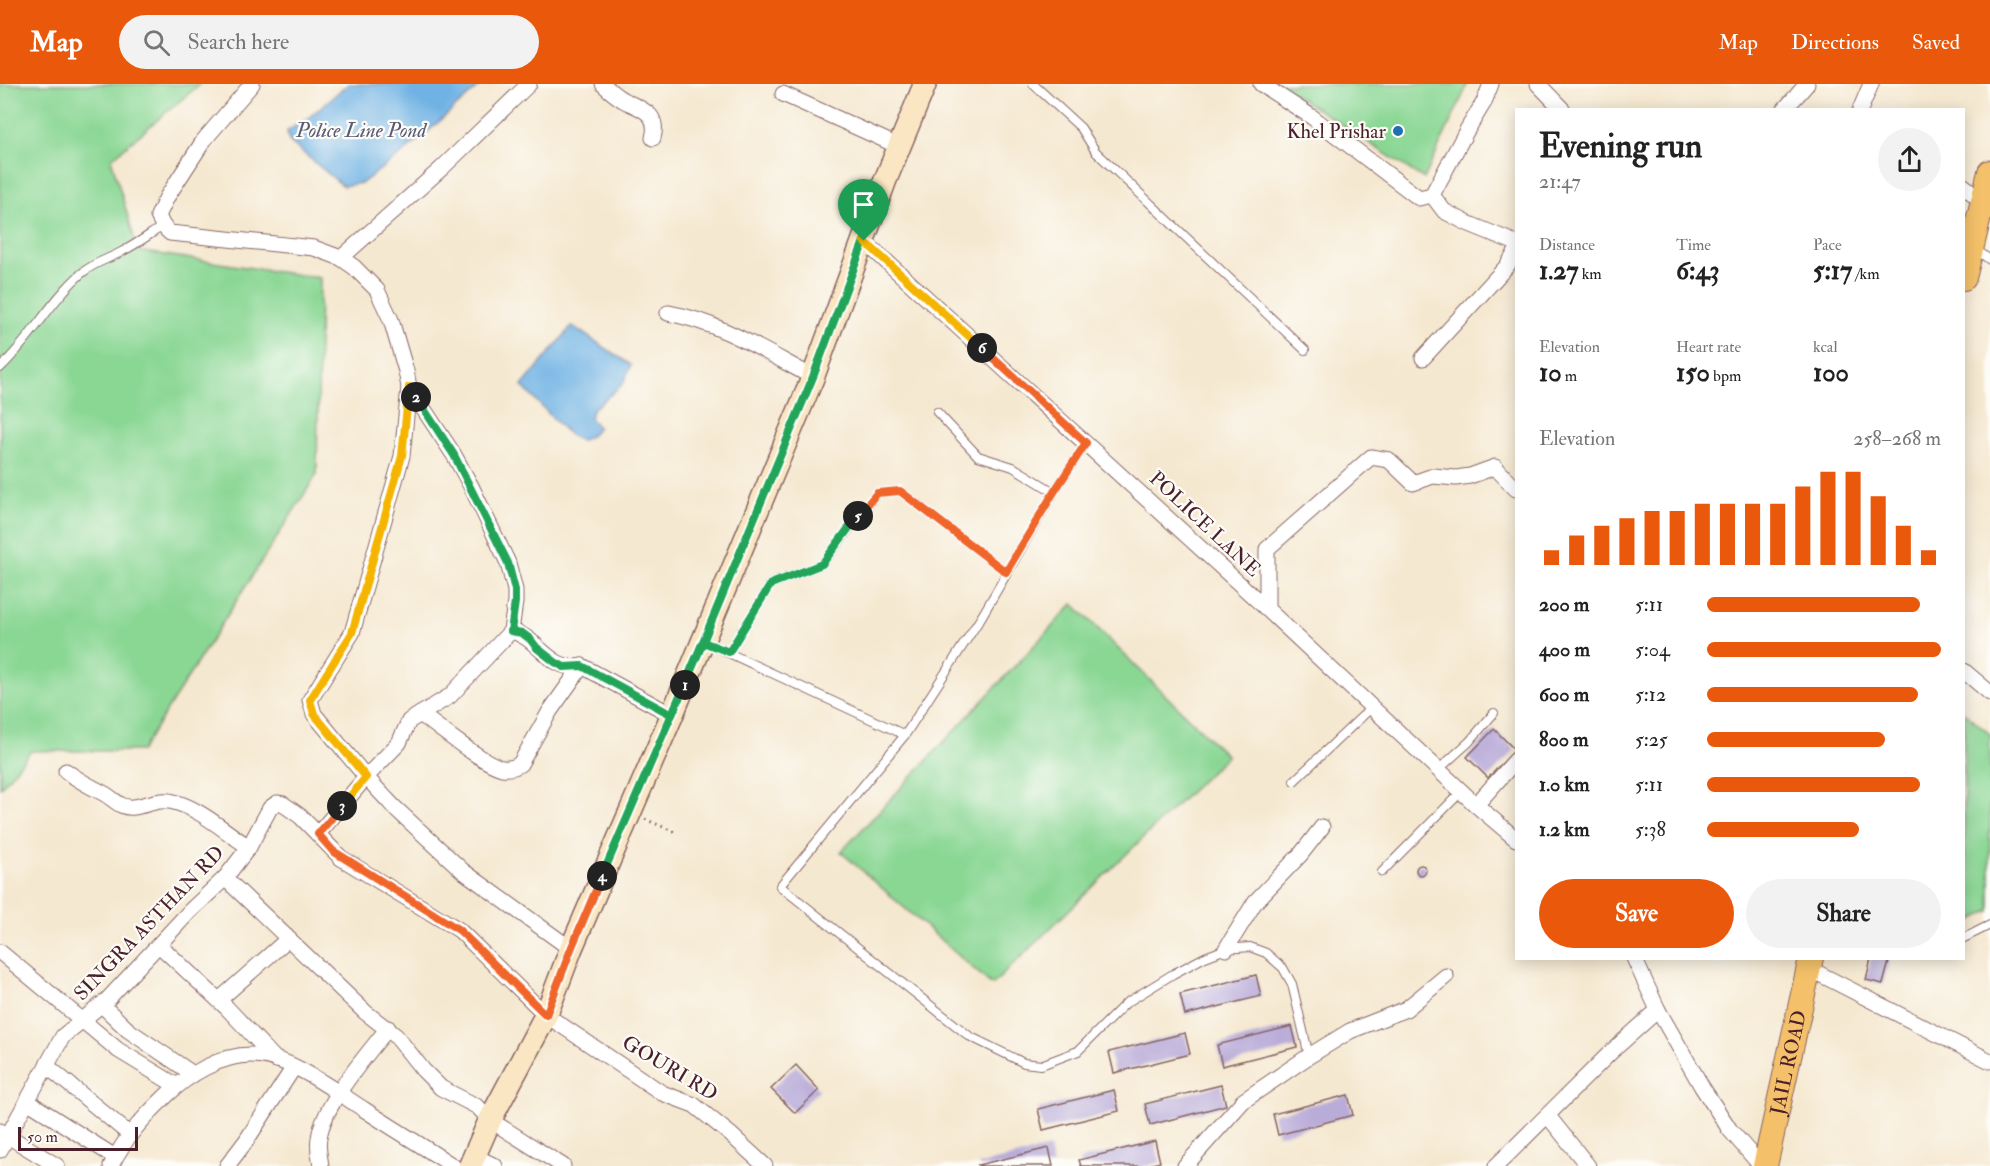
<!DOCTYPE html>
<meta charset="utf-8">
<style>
:root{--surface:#fff;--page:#f2f2f2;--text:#222;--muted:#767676;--accent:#ea580c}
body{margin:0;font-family:"IM FELL Double Pica",serif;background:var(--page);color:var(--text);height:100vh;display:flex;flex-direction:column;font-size:22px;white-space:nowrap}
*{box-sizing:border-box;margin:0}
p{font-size:20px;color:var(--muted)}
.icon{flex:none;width:33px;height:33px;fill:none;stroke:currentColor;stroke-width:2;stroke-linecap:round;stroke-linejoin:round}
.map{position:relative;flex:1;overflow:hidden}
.drawer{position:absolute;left:1515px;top:24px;width:450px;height:852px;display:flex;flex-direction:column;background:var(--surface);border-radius:0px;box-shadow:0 3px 15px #0003}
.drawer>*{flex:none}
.scale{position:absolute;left:18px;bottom:15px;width:120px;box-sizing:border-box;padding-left:6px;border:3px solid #4a1f2b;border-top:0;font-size:16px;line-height:21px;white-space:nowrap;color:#4a1f2b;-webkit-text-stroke:4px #fdfcf7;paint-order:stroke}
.pin{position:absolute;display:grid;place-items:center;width:51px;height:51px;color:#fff;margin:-62px -26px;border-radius:50% 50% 50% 0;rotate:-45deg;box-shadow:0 0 6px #0007}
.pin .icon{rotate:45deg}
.km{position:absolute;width:30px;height:30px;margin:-15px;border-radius:50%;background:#222;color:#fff;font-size:16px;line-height:30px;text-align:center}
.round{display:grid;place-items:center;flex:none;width:63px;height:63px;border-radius:32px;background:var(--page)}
.overview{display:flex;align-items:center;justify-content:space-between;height:102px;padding:0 24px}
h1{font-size:33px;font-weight:700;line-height:45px}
.stats{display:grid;grid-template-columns:repeat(3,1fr);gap:9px;height:102px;padding:6px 24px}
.stats div{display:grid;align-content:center}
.stats b{font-size:26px;font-weight:700}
.stats small{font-size:16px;font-weight:400}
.stats p{font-size:16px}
.chart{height:168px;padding:12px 24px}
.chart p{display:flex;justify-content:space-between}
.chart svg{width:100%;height:108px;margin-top:6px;stroke:var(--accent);stroke-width:6}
.cta{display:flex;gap:12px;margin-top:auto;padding:12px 24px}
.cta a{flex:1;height:69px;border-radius:36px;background:var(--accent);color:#fff;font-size:24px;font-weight:700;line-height:69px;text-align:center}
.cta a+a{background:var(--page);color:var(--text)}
ul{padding:0 24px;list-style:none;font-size:20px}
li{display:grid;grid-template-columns:96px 72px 1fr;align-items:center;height:45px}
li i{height:15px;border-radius:8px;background:var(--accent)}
header{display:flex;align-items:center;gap:36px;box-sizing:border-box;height:84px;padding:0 30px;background:var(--accent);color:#fff}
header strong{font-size:28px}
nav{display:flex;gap:33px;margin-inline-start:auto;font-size:21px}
.search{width:420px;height:54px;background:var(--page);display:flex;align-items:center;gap:15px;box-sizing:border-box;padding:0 21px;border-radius:33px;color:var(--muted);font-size:22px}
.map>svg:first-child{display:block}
</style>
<header>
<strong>Map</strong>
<div class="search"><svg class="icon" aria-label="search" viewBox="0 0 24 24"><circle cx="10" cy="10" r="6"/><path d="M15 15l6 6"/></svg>Search here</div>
<nav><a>Map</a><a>Directions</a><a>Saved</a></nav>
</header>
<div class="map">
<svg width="1990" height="1082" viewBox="0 0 1990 1082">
<rect width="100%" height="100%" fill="#fdfcf7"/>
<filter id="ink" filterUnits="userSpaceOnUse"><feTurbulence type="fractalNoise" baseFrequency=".0167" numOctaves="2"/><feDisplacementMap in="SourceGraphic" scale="12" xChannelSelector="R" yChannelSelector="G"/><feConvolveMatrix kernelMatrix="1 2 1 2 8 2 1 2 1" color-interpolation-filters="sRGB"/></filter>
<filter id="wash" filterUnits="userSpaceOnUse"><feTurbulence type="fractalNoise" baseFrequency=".008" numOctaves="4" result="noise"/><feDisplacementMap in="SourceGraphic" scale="24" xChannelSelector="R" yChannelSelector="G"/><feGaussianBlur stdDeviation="1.35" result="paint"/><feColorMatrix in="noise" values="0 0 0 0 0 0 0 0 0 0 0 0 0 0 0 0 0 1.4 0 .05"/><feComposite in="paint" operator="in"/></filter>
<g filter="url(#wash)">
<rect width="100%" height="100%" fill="#f5e8d0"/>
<!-- green -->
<g fill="#8ad794" stroke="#6a7b60" stroke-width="1.5">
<path d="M0,0H200L111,75L138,167L320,194L317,390L141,667H31L0,704Z"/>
<path d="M1279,0H1468L1424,95Z"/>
<path d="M1073,520L1227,672L992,901L841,768Z"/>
<path d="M1964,628L1990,650V827L1964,840Z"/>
</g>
<!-- water -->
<g fill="#6fb2e4" stroke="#5c6888" stroke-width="1.5">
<path d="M348,0H482L408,65L362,99L343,102L289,57L287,47L307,35Z"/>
<path d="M572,242L631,281L623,300L592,326L590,334L598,343L592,351L581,357L569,351L522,302Z"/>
</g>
<g id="blocks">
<!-- building -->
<g fill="#b9acd9">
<path d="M1494,645L1515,666L1488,694L1467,673Z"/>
<circle cx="1421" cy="786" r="5"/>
<path d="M1871,874H1890L1883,900L1866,896Z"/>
<path d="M1256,891L1261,912L1185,931L1180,910Z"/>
<path d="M1292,942L1297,963L1222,982L1217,961Z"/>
<path d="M1185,949L1190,970L1114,989L1109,968Z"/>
<path d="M796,981L819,1006L795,1029L771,1005Z"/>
<path d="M1221,1001L1226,1021L1150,1041L1145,1020Z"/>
<path d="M1114,1006L1119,1027L1043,1046L1038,1025Z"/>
<path d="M1348,1011L1353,1031L1278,1051L1273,1030Z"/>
<path d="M1155,1057L1160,1078L1145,1082H1081L1079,1076Z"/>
<path d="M1049,1064L1053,1082H979L978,1081Z"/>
</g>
</g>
</g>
<g filter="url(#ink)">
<use href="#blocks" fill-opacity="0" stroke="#866565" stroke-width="1.5"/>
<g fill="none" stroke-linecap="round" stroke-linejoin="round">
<!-- lane casing -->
<g stroke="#866565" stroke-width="10">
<g id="lane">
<path d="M1033,0L1081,44L1096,68L1305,266"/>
<path d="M1974,164L1990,176"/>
<path d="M0,284C31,255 51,216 82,189C95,178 109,175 123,167C137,160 150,150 163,142"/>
<path d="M937,328L978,372L1013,383L1054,408"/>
<path d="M1086,359L1054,408L982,532L905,651L780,802L969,952L1024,979L1041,981L1078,967L1126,919L1173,890L1205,873L1226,865L1250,863L1266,869L1283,884L1292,900L1309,972"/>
<path d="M705,558L905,651"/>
<path d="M729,568L771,500L822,480L877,409L900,407L1006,488"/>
<path d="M1438,686L1469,658L1494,629"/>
<path d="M1294,697L1372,623"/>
<path d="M1382,788L1461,708"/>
<path d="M1964,854L1990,841"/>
</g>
</g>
<!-- street casing -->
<g stroke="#866565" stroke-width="17">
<g id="street">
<path d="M252,0L204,56L167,113L158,132L163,142L170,149L314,164L341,174L354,183L377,206L391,236L406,287L409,303L402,372L352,549L310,616L314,630L366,693L394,723L463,787L571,865"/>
<path d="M603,0C609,6 616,12 623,16C640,25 660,28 653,54"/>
<path d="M1261,0L1312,33L1419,114L1432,111L1444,127L1467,139L1516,159"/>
<path d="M1538,0L1563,26"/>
<path d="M783,10L898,62"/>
<path d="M1784,26L1807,0"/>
<path d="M1860,26L1871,0"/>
<path d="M1964,102L1983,118"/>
<path d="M1432,111L1467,46L1484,18L1491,0"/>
<path d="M864,157L1267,525L1476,721L1516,755"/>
<path d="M341,174L442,84L529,0"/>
<path d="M668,229C720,238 767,269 813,293"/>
<path d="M1423,274L1507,182L1516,168"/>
<path d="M409,303L454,371L471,402L508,479L515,506V518L511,547"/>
<path d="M1267,525V465L1371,373L1389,376L1413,399L1433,392L1456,394L1470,392L1495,383L1516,405"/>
<path d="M1964,587L1990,609"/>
<path d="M420,630C439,643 482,679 502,684C509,685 514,684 520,680L550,627L582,582"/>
<path d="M66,687C79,697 91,703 105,710C115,716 121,725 134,723C148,721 159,714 174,718C201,725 225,748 249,763"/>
<path d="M1476,721L1516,676"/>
<path d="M318,750L366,693L399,659L409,637L450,612L511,547C539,553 549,589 582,582L672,631"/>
<path d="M225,794L365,928L396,952L423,986L441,1004L478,1023L490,1036L563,1082"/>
<path d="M159,861L227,924L276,976"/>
<path d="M1226,865L1255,818L1301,770L1322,743"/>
<path d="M0,868L118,966L177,1002"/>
<path d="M1634,874L1658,926L1702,1003L1730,1046L1761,1082"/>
<path d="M1808,884L1990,977"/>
<path d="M219,916L289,854"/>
<path d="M102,921L128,946L193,990"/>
<path d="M47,982L129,1050"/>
<path d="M27,1017L115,1073"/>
<path d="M1548,1032L1588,1082"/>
<path d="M0,1047L57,1082"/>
<path d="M0,1066L63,952L107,916L190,827L225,794L249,763L270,724L277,719L283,720L300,732L341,774L459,846L546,931L662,1009L694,1021L730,1050L765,1082"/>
<path d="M474,1072L495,1082"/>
<path d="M111,1082C125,1053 144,1033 167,1011C188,991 220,971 251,971C289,971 333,1006 365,1026C394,1045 424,1063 453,1082"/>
<path d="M227,1082L246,1057L294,983"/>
<path d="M321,1082C320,1073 317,1063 319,1054C324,1019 366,972 388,944"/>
<path d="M1185,1082L1243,1017L1309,972L1350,947L1406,925L1446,892"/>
<path d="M1496,1082L1611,968L1658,926"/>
</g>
</g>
<!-- secondary casing -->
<g stroke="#866565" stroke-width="25">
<path id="secondary" d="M470,1082L490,1036L546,931L571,865L672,631L813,293L885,97L925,0"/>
</g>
<!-- primary casing -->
<g stroke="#866565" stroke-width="26">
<g id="primary">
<path d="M1964,194L1990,88"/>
<path id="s1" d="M1765,1082L1811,874"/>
</g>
</g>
<!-- path -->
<path stroke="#866565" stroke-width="3" stroke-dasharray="1.5 4.5" stroke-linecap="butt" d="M645,735L677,749"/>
<!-- lane -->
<use href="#lane" stroke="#fff" stroke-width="8"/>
<!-- street -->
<use href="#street" stroke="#fff" stroke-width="15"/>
<!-- secondary -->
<use href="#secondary" stroke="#fbe6c3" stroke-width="22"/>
<!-- primary -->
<use href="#primary" stroke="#f4c16a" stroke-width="24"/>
</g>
</g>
<g fill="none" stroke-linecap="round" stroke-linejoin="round" filter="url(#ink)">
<!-- split-1 casing -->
<g stroke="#fff" stroke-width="12">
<path id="split-1" d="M685,601L813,293L864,157"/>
</g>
<!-- split-2 casing -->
<g stroke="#fff" stroke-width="12">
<path id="split-2" d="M416,313L454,371L508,479L515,506V518L511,547L522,549L530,555L537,564L555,578L564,583L582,582L672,631L685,601"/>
</g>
<!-- split-3 casing -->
<g stroke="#fff" stroke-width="12">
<path id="split-3" d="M342,722L366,693L314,630L310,616L352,549L402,372L409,303L416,313"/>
</g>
<!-- split-4 casing -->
<g stroke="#fff" stroke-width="12">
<path id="split-4" d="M342,722L318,750L333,767L459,846L546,931L571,865L602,792"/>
</g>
<!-- split-5 casing -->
<g stroke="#fff" stroke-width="12">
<path id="split-5" d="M602,792L703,558L729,568L771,500L822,480L858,432"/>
</g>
<!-- split-6 casing -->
<g stroke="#fff" stroke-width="12">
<path id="split-6" d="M858,432L877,409L900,407L1006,488L1054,408L1086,359L982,264"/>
</g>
<!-- split-7 casing -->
<g stroke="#fff" stroke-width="12">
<path id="split-7" d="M864,157L982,264"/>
</g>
<!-- split-1 -->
<use href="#split-1" stroke="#22a559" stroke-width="8"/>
<!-- split-2 -->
<use href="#split-2" stroke="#22a559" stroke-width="8"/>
<!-- split-3 -->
<use href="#split-3" stroke="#f5b400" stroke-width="8"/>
<!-- split-4 -->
<use href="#split-4" stroke="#f0652b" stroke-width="8"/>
<!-- split-5 -->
<use href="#split-5" stroke="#22a559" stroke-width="8"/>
<!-- split-6 -->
<use href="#split-6" stroke="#f0652b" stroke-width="8"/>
<!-- split-7 -->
<use href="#split-7" stroke="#f5b400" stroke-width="8"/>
</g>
<!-- markers -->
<circle fill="#1f6fb2" stroke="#fdfcf7" stroke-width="2" cx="1398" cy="47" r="6"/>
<g text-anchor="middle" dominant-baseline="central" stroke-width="4.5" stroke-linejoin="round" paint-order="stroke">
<!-- poi labels -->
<g font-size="20" fill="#4a1f2b" stroke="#fdfcf7" text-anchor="end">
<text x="1386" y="47">Khel Prishar</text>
</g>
<!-- street labels -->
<g font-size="20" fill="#4a1f2b" stroke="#fdfcf7">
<text transform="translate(1205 440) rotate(43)">POLICE LANE</text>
<text transform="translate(149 839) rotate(-46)">SINGRA ASTHAN RD</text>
<text stroke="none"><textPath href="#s1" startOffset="106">JAIL ROAD</textPath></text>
<text transform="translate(670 984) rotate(31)">GOURI RD</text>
</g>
<!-- water labels -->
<g font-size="21" font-style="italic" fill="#595a75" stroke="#fdfcf7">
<text x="361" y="46">Police Line Pond</text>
</g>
</g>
</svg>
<div class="scale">50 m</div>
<div class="pin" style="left:864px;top:157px;background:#1e9e55"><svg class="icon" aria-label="arrive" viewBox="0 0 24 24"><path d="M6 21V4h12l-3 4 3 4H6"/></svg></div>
<b class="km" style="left:685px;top:601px">1</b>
<b class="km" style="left:416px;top:313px">2</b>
<b class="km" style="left:342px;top:722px">3</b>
<b class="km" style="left:602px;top:792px">4</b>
<b class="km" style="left:858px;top:432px">5</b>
<b class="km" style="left:982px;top:264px">6</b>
<section class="drawer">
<div class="overview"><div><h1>Evening run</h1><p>21:47</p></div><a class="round"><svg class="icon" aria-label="share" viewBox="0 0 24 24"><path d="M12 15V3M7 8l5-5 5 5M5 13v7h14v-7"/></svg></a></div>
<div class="stats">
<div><p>Distance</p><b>1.27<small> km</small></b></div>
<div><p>Time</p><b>6:43</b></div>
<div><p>Pace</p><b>5:17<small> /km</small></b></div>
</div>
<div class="stats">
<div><p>Elevation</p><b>10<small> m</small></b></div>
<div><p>Heart rate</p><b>150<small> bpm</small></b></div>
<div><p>kcal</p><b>100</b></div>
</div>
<div class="chart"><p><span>Elevation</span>258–268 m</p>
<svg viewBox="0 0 160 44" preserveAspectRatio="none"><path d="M5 44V38M15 44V32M25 44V28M35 44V25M45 44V22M55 44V22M65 44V19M75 44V19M85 44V19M95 44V19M105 44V12M115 44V6M125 44V6M135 44V16M145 44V28M155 44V38"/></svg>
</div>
<ul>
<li><b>200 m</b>5:11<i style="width:91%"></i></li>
<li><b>400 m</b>5:04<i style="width:100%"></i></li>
<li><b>600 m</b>5:12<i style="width:90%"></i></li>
<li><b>800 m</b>5:25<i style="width:76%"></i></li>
<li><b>1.0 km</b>5:11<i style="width:91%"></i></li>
<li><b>1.2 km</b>5:38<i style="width:65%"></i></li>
</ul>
<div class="cta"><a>Save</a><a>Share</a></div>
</section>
</div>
